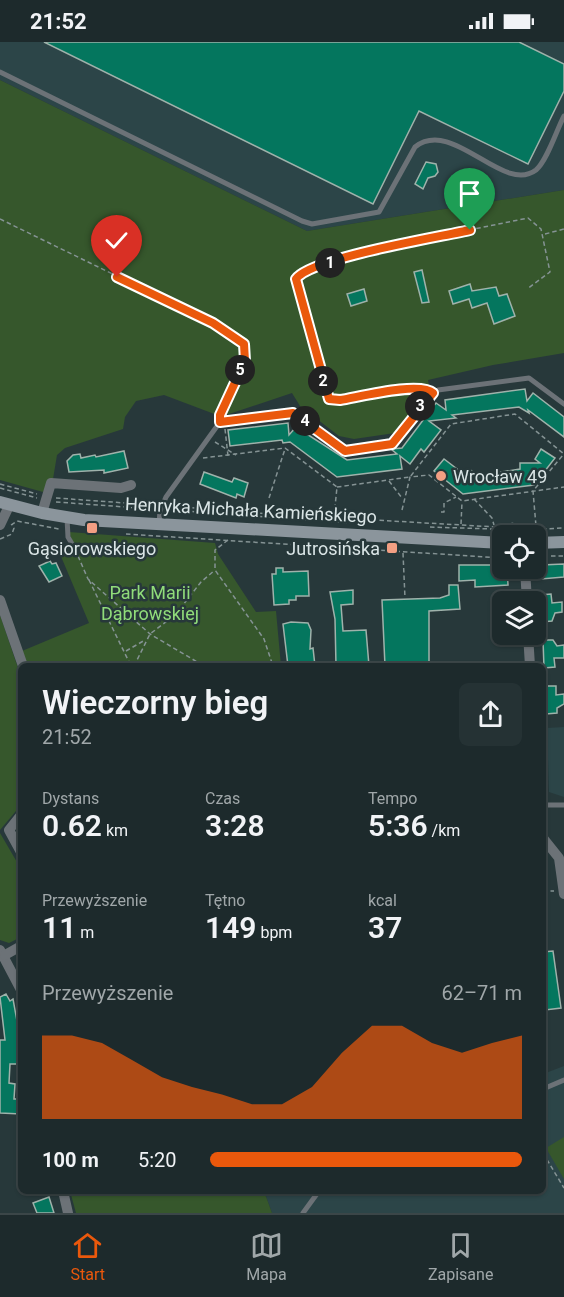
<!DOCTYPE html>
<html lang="pl">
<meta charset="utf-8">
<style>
:root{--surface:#1d2a2c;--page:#253234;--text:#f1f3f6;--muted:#a0a7a9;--line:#3b4648;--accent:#ea580c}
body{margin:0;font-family:Roboto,sans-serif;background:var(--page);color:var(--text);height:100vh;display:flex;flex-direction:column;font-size:22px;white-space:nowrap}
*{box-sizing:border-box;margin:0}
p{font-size:20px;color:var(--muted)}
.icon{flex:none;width:33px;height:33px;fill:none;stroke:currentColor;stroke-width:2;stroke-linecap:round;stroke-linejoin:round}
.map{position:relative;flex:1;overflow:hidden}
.sheet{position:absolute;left:18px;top:621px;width:528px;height:531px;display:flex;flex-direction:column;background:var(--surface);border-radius:9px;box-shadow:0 2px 4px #0004,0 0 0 2px var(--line)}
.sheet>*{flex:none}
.controls{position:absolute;left:492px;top:483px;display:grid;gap:12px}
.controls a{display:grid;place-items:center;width:54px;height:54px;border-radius:9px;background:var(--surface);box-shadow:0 2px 4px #0004,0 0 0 2px var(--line);font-size:30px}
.pin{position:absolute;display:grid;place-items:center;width:51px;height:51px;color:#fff;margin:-62px -26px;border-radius:50% 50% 50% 0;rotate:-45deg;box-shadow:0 0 6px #0007}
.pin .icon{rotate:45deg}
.km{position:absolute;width:30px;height:30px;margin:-15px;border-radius:50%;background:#222;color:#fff;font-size:16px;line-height:30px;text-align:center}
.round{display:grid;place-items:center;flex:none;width:63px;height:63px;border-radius:9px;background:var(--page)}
.head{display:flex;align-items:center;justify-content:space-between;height:102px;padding:0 24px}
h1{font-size:33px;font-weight:600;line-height:45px}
.figures{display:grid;grid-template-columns:repeat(3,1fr);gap:9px;height:102px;padding:6px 24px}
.figures div{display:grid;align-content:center}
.figures b{font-size:30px;font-weight:600}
.figures small{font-size:16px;font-weight:400}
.figures p{font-size:16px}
.chart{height:168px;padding:12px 24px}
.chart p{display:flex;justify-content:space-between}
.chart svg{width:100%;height:108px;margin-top:6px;fill:var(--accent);opacity:.7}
ul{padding:0 24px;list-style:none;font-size:20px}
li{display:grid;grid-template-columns:96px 72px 1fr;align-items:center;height:45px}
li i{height:15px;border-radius:8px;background:var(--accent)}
.status{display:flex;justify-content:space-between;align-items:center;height:42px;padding:0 30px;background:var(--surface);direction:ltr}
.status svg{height:16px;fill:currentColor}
.tab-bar{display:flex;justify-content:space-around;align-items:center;height:84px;border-top:2px solid var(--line);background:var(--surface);font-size:16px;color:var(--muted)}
.tab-bar a{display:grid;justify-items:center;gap:3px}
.tab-bar .current{color:var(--accent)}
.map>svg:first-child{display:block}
</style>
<div class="status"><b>21:52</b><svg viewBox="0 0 49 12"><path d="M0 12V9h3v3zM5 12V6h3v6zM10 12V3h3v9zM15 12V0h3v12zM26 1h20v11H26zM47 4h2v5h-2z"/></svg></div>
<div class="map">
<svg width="564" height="1171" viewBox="0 0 564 1171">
<rect width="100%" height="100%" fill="#27383a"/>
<!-- built -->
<g fill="#2c4548">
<path d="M0,0H564V148L307,189L0,38Z"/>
<path d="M564,685V755L549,750L547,686Z"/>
<path d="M564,1024V1171H272L264,1149H543V1032Z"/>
</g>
<!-- green -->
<g fill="#36572c">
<path d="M0,38L307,189L564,148V311L493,323L428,338L430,349L395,391L354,397L339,394L300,364L292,351L223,374L249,314L241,316L217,373L164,353L136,359L125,375L123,387L65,406L57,413L53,437L43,450L0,438Z"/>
<path d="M69,490L215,501L218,512L256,570L276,569L281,624H27L22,609L89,581L60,512L73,501Z"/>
<path d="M0,573L21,635V763L0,788Z"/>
<path d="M0,791L21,827V895L9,901L0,898Z"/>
<path d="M564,1095V1137L546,1106Z"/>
<path d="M70,1149H264L272,1171H76Z"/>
</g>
<!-- building -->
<g fill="#04765e" stroke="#9fb2ab" stroke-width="1.5">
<path d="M44,0H519L564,22V49L528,122L419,69L373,162Z"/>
<path d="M426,120L436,122L438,130L435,134L428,136L423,147L415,142Z"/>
<path d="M422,228L429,260L422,261L414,230Z"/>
<path d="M470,242L472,249L496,245L499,254L507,252L515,274L494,282L487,261L472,266L469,257L453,262L449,249Z"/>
<path d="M364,247L367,259L351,264L347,252Z"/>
<path d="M525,347L527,359L533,351L564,375V395L528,368L529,371L519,365L452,373L456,376L429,379L441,388L424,410L421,407L410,422L400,414L402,427L337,435L290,400L283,401L282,398L230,404L228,388L288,381L289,393L296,385L347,418L397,412L391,407L402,406L436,361L446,368L445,358Z"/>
<path d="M541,407L555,416L534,443L463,452L434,429L444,417L465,433L469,427L483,437V433L520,427V421H540L535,417Z"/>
<path d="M124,409L128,426L104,431V428L69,430L67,419L73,413L80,412L81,416L95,413L96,415Z"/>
<path d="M204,430L232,440L234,436L248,441L244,455L237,452L236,456L200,442Z"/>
<path d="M50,519L52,522L56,521L62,534L49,540L39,524Z"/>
<path d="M564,522V535L541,537V523Z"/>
<path d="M459,523H491V526H507L508,543L475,545V538L459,539Z"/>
<path d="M276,526H283V530L308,529L309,554H296V558H289V562L274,563L272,532H276Z"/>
<path d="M449,543H458L460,567L429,569V624H385L382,558L440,556L449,553Z"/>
<path d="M353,548V562L341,563L343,589L366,588L369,624H336L335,577L330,550Z"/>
<path d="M551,552L552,561L562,560V570L555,571L552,579L541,580L540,553Z"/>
<path d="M291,580L308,581L311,588L310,607L313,606L315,624H288L283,582Z"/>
<path d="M543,598H553L557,604L564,603V616H554L555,625L544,626Z"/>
<path d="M545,644H556V653L564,652V662L557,666V671L546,672Z"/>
<path d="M553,909L561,966L545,968L543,910Z"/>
<path d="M6,952L10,959L13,957L21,1001V1022H10L9,1041L15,1042L14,1057H21V1072L0,1071V998H5L0,955Z"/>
<path d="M49,1155L54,1171H37L33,1161Z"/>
</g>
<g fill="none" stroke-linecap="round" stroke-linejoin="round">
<!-- path -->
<g stroke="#859394" stroke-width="1.5" stroke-dasharray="4.5 3" stroke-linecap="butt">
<path d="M0,177L213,281C229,291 248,296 245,319L221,372"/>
<path d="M545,192L564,187"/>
<path d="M426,347L415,346L336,359L329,357L295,240L300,231L386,205L528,176L541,187L550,230L527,247"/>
<path d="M225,387L228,414"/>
<path d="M215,400L236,413"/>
<path d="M203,416L285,406L337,445L334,475"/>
<path d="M389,439L402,456"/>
<path d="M0,442L37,452"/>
<path d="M337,445L410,435L451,382L515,372L564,412"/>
<path d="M0,446L37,456"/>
<path d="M56,456L153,463"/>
<path d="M269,456L285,407"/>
<path d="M474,457L492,476L494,483"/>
<path d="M56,460L153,467"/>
<path d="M170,464L270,472L496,485"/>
<path d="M170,468L351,481"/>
<path d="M402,468L410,435L429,433L462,459L564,445"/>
<path d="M441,470H444V461L456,455"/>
<path d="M461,482L462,460"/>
<path d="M11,483L17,479L59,487"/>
<path d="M430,485L492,487L511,481L543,489"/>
<path d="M542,486L536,484L533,449L563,413"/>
<path d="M498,487L536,490"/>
<path d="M542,487L564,486"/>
<path d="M126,492L502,516"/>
<path d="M0,497L12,492L14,486L12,482"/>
<path d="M228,498L215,508V528L264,597L273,624"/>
<path d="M403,511L405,556"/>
<path d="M78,514L88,537L150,592L204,624"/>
<path d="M536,514H564"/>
<path d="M89,538L131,624"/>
<path d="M126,609L145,598"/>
<path d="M134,624L150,592L175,573L201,540L215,528"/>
<path d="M543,849H554"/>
<path d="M543,1111L564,1146"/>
</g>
<!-- lane -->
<g stroke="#6c7277" stroke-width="5">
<path d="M0,30L302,179L312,182L379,170L415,105C453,75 503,153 536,128C547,119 557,87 564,74"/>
<path d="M67,476L68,495L75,507"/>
<path d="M159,481L160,469L166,455L220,380L227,377L293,371L345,409L391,402L426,356L438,348L529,336L564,362"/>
<path d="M543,763H564"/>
<path d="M543,1024H544"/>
<path d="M543,1047L564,1038"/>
<path d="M303,1171L319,1149"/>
</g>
<!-- street -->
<g stroke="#6c7277" stroke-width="10">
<path d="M42,471L51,441L121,446L131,443"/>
<path d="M0,483L9,464"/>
<path d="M525,526L527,560"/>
<path d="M0,558L23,624"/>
<path d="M528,592L530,624"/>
<path d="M21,773L9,788L21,810"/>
<path d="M543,796L559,816L564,852"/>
<path d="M0,908L21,948"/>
<path d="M5,913L21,904"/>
<path d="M63,1149L68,1171"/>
</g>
<!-- secondary -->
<g stroke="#8b959c" stroke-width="12">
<path d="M0,460L42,471L84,478L502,501"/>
<path d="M536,501L564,500"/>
</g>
</g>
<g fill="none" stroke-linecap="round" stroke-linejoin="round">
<!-- route casing -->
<g stroke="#fff" stroke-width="12">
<path id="route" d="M117,235L213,281L244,302L245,319L220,373V380L293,371L345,409L392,402L433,351C420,339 359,355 340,358L329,357L296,237C310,216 440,195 470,188"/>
</g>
<!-- route -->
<use href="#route" stroke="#ea580c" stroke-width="8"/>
</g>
<!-- markers -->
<g fill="#f39f83" stroke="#27383a" stroke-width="2">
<circle cx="441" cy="434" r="6"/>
<rect x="86" y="480" width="12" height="12" rx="3"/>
<rect x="386" y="500" width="12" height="12" rx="3"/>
</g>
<g text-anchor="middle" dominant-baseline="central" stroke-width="5" stroke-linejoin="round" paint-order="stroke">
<!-- poi labels -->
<g font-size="18" fill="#dae5e6" stroke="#27383a" text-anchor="start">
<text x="453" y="434">Wrocław 49</text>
<text x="92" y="506" text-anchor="middle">Gąsiorowskiego</text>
<text x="380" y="506" text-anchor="end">Jutrosińska</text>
</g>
<!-- street labels -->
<g font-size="18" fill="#dae5e6" stroke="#27383a">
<text transform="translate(251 468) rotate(3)">Henryka Michała Kamieńskiego</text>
</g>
<!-- park labels -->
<g font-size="18" fill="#90dc7a" stroke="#27383a">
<text x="150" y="550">Park Marii<tspan x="150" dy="21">Dąbrowskiej</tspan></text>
</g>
</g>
</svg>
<div class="controls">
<a><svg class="icon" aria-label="locate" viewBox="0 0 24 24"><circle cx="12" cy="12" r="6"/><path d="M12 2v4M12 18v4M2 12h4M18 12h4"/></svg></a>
<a><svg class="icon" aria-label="layers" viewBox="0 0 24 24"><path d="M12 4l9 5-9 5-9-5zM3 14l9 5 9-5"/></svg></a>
</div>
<div class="pin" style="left:470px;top:188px;background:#1e9e55"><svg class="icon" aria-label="arrive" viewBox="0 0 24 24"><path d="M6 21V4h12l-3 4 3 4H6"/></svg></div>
<div class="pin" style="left:117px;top:235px;background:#d93025"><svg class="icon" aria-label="check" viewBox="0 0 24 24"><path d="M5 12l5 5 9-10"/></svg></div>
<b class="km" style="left:330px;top:221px">1</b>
<b class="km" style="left:323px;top:339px">2</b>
<b class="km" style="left:420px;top:364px">3</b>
<b class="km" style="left:305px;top:379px">4</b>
<b class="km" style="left:240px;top:328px">5</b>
<section class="sheet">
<div class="head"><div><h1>Wieczorny bieg</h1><p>21:52</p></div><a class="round"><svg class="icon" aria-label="share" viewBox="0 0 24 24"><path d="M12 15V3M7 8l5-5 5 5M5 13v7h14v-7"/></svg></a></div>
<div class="figures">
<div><p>Dystans</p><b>0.62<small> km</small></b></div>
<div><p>Czas</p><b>3:28</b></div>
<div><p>Tempo</p><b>5:36<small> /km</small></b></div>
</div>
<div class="figures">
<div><p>Przewyższenie</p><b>11<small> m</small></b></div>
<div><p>Tętno</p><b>149<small> bpm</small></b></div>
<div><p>kcal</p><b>37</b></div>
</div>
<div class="chart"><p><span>Przewyższenie</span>62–71 m</p>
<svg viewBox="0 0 160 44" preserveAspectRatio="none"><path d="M0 44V10L10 10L20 13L30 20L40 27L50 31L60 34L70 38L80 38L90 31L100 17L110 6L120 6L130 13L140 17L150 13L160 10V44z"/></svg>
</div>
<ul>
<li><b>100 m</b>5:20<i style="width:100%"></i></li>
</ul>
</section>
</div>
<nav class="tab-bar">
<a class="current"><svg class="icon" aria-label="home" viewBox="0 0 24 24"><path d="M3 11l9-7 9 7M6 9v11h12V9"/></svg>Start</a>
<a><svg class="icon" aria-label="map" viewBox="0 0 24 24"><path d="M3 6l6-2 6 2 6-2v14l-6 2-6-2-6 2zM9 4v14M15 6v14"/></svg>Mapa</a>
<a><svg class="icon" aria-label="saved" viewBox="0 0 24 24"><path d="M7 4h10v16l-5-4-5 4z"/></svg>Zapisane</a>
</nav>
